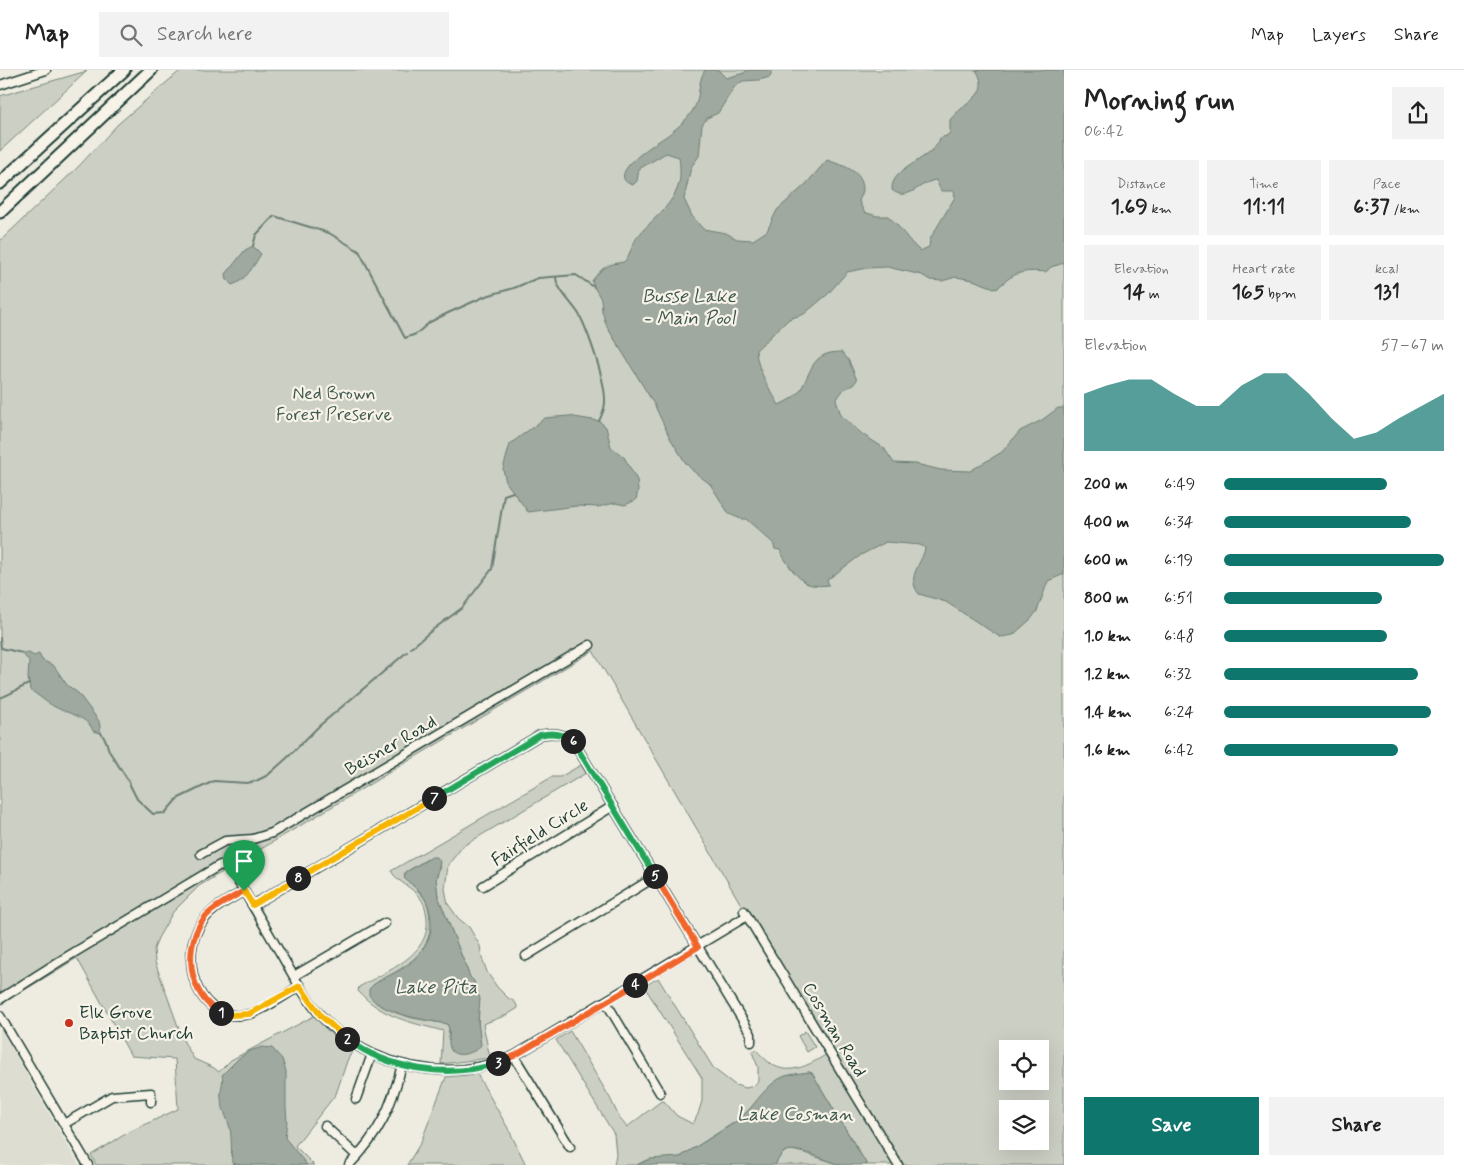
<!DOCTYPE html>
<meta charset="utf-8">
<style>
:root{--surface:#fff;--page:#f2f2f2;--text:#222;--muted:#767676;--line:#e0e0e0;--accent:#0f766e}
body{margin:0;font-family:Mynerve,sans-serif;background:var(--page);color:var(--text);height:100vh;display:flex;flex-direction:column;font-size:19px;white-space:nowrap}
*{box-sizing:border-box;margin:0}
p{font-size:16px;color:var(--muted)}
.icon{flex:none;width:28px;height:28px;fill:none;stroke:currentColor;stroke-width:2;stroke-linecap:round;stroke-linejoin:round}
.map{position:relative;flex:1;overflow:hidden}
.panel{display:flex;flex-direction:column;background:var(--surface);width:400px}
.panel>*{flex:none}
.tools{position:absolute;left:999px;top:970px;display:grid;gap:10px}
.tools a{display:grid;place-items:center;width:50px;height:50px;border-radius:0px;background:var(--surface);box-shadow:0 5px 20px #0002;font-size:25px}
.pin{position:absolute;display:grid;place-items:center;width:42px;height:42px;color:#fff;margin:-51px -21px;border-radius:50% 50% 50% 0;rotate:-45deg;box-shadow:0 0 5px #0007}
.pin .icon{rotate:45deg}
.km{position:absolute;width:25px;height:25px;margin:-12px;border-radius:50%;background:#222;color:#fff;font-size:14px;line-height:25px;text-align:center}
.round{display:grid;place-items:center;flex:none;width:52px;height:52px;border-radius:0px;background:var(--page)}
.summary{display:flex;align-items:center;justify-content:space-between;height:85px;padding:0 20px}
h1{font-size:28px;font-weight:700;line-height:38px}
.metrics{display:grid;grid-template-columns:repeat(3,1fr);gap:8px;height:85px;padding:5px 20px}
.metrics div{display:grid;align-content:center;border-radius:0px;background:var(--page);text-align:center}
.metrics b{font-size:21px;font-weight:700}
.metrics small{font-size:14px;font-weight:400}
.metrics p{font-size:14px}
.chart{height:140px;padding:10px 20px}
.chart p{display:flex;justify-content:space-between}
.chart svg{width:100%;height:90px;margin-top:5px;fill:var(--accent);opacity:.7}
.action{display:flex;gap:10px;margin-top:auto;padding:10px 20px}
.action a{flex:1;height:58px;border-radius:0px;background:var(--accent);color:#fff;font-size:20px;font-weight:700;line-height:58px;text-align:center}
.action a+a{background:var(--page);color:var(--text)}
ul{padding:0 20px;list-style:none;font-size:16px}
li{display:grid;grid-template-columns:80px 60px 1fr;align-items:center;height:38px}
li i{height:12px;border-radius:6px;background:var(--accent)}
header{display:flex;align-items:center;gap:30px;box-sizing:border-box;height:70px;padding:0 25px;background:var(--surface);border-bottom:1px solid var(--line)}
header strong{font-size:24px}
nav{display:flex;gap:28px;margin-inline-start:auto;font-size:18px}
.search{width:350px;height:45px;background:var(--page);display:flex;align-items:center;gap:12px;box-sizing:border-box;padding:0 18px;border-radius:0px;color:var(--muted);font-size:19px}
main{display:flex;flex:1;min-height:0}
.map>svg:first-child{display:block}
</style>
<header>
<strong>Map</strong>
<div class="search"><svg class="icon" aria-label="search" viewBox="0 0 24 24"><circle cx="10" cy="10" r="6"/><path d="M15 15l6 6"/></svg>Search here</div>
<nav><a>Map</a><a>Layers</a><a>Share</a></nav>
</header>
<main>
<div class="map">
<svg width="1064" height="1095" viewBox="0 0 1064 1095">
<rect width="100%" height="100%" fill="#eeece1"/>
<filter id="ink" filterUnits="userSpaceOnUse"><feTurbulence type="fractalNoise" baseFrequency=".02" numOctaves="2"/><feDisplacementMap in="SourceGraphic" scale="10" xChannelSelector="R" yChannelSelector="G"/><feConvolveMatrix kernelMatrix="1 2 1 2 8 2 1 2 1" color-interpolation-filters="sRGB"/></filter>
<g filter="url(#ink)">
<!-- built -->
<path fill="#ddddd2" d="M0,958L79,1095H0Z"/>
<!-- green -->
<g fill="#cccfc4" stroke="#76867c" fill-rule="evenodd">
<path d="M181,0H1064V1095H904L747,838H743L593,581L199,816L173,842L158,868L154,879L155,892L183,970L194,989L214,998L219,1002L231,990L314,946L340,971L353,980L347,991L336,1024L295,1076L314,1095H96L91,1085L129,1062L178,1039L175,989L131,986L77,888L0,935V171L79,96L118,54ZM1008,979H1040V1011H1008ZM1008,1039H1040V1071H1008Z"/>
<path d="M87,1L0,81V26Z"/>
<path d="M581,695L586,703L463,776L448,795L445,819L448,834L458,848L469,857L480,876L482,888L487,902L497,917L508,928L515,932L518,938L507,945L483,954L490,988L441,994L443,961C410,952 383,948 358,921L359,917C386,901 431,886 427,848C426,841 425,835 421,829C413,817 398,813 391,801L552,707H560ZM427,789L440,796L436,810L438,826L470,907C483,920 478,962 476,980L466,983L448,969L449,957L447,954L412,948L396,943L376,933L373,915C400,899 433,885 430,850C429,843 429,837 426,831C420,820 409,815 404,804L406,802Z"/>
<path d="M658,908L714,999L735,1015L746,1018L754,1016L758,1011V997L752,982L756,980C761,985 766,990 771,994C791,1007 813,993 830,982L898,1095H867L812,1003L809,1002L785,1007L738,1050L680,1087L644,1091L637,1095H614L616,1084L614,1064L556,970L570,961L610,1028L620,1049L627,1057L660,1032L664,1031L677,1046L693,1054L698,1044L702,1031V1008L644,916Z"/>
<path d="M805,961L815,977L807,982L798,966Z"/>
<path d="M477,1004L509,1060L526,1095H407L421,1072L446,1007Z"/>
<path d="M791,1080L804,1083L841,1095H775C779,1088 782,1081 791,1080Z"/>
</g>
<!-- water -->
<g fill="#9fa99f" stroke="#6c7e74">
<path d="M705,0H718L726,8L744,3L747,0H772L770,7L759,10L743,11L735,16L718,43L707,48L702,55L699,86L691,97L684,129L692,146L703,159L726,163L737,169L753,170L767,161L777,140L805,115L827,90C841,95 863,100 863,119C863,123 860,128 859,131L864,142L877,146H888C901,157 908,171 920,181L929,177L930,169L955,127L954,121H941L936,110C919,112 908,133 892,120C890,97 935,89 940,68L946,66L950,63V50C963,32 993,26 976,0H1064V193L1051,197L1046,202C1023,200 1013,202 997,219L973,210L956,207L942,211L930,210L922,205L887,197L868,198L847,202L828,224L804,244L789,249L756,280C757,300 769,318 779,335C787,331 796,327 801,319C813,298 812,282 842,282L849,291L857,310L853,315L844,319L836,330L841,345L862,364L884,378L894,393L916,394L941,400L970,401L1002,382L1020,361L1042,350L1058,338H1064V504L1048,511L1037,541L1031,549L1013,565L1008,566L1000,567L946,532L919,524C906,507 920,497 925,479L924,477L920,475L886,472L861,485L827,510L829,515C823,516 814,516 808,514C798,510 784,490 780,480L775,479L773,473L746,449H741L729,444L710,414L693,401L685,392L670,368L654,334L607,257L602,241L601,229L594,217L592,211C602,197 608,194 624,192C631,184 632,173 639,165C653,148 679,131 680,106C680,100 680,93 679,87L666,83L639,99L637,111L633,115C602,106 656,73 665,67C675,60 687,50 693,40C701,28 697,12 705,0Z"/>
<path d="M253,176L261,184C254,195 246,211 232,215L227,210L226,204L245,180Z"/>
<path d="M568,346L599,351L606,357L611,377L624,387L637,410L638,421L636,430L625,435L615,433L598,437L577,436L528,442L506,412L503,399L510,374L545,348Z"/>
<path d="M22,583H29L34,586L39,584L42,590L54,596L67,615L78,623L99,651L101,663L93,661C88,645 62,643 50,634C43,630 37,624 30,620L28,608L29,591Z"/>
<path d="M432,787H437L440,792L436,810L438,826L470,907L474,911L480,929L478,951L481,975C476,983 454,990 450,978C447,970 452,962 447,954C426,950 381,944 369,925V919C379,908 393,905 405,897C414,891 425,878 429,867C434,855 430,833 421,823C416,817 409,813 404,808L406,802Z"/>
<path d="M262,977L272,978L282,989L286,1001V1038L287,1051L285,1068L307,1095H240L232,1093C231,1081 232,1070 230,1058C227,1048 222,1038 221,1028C220,1020 224,1011 222,1005L239,988L250,981Z"/>
<path d="M809,1002L812,1003L867,1095C859,1095 848,1095 840,1095C828,1091 795,1075 784,1082C780,1085 777,1091 775,1095H637L650,1089L680,1087L739,1050C754,1037 765,1014 785,1006C793,1004 801,1003 809,1002Z"/>
</g>
<g fill="none" stroke-linecap="round" stroke-linejoin="round">
<!-- stream -->
<g stroke="#6c7e74" stroke-width="2">
<path d="M253,176L256,165L274,146L329,163L359,181L405,268L416,264L430,252L448,243L486,226L514,218L538,208L576,205L594,217"/>
<path d="M556,207C556,219 574,235 580,246C589,264 606,313 605,332C605,339 602,345 599,351"/>
<path d="M0,568L1,578L22,583"/>
<path d="M411,578L431,561L462,538L492,499L504,425L513,422"/>
<path d="M0,628C11,624 19,618 29,614"/>
<path d="M101,663L106,671L109,681L126,707L137,729L153,744L165,743L177,729L214,711L247,713L256,711L268,705L287,688L319,656L407,582"/>
</g>
<!-- minor casing -->
<g stroke="#1f3d34" stroke-width="11">
<g id="minor">
<path d="M0,15L46,0"/>
<path d="M201,784L225,771L253,769L272,763L590,575"/>
<path d="M483,816L613,736"/>
<path d="M244,821C227,831 207,840 198,859C179,896 201,956 250,944C264,940 287,924 300,916"/>
<path d="M253,835L540,665C553,662 563,663 573,671L751,964V972"/>
<path d="M744,841L898,1095"/>
<path d="M526,886L655,807"/>
<path d="M294,906L385,853"/>
<path d="M0,929L60,891L220,795L230,798C248,827 265,857 282,886C294,907 306,929 322,947C370,999 449,1014 514,986L747,846"/>
<path d="M606,932L660,1023"/>
<path d="M0,946L88,1095"/>
<path d="M514,986L570,1077"/>
<path d="M356,1029L372,984"/>
<path d="M64,1054L112,1026L151,1023V1032"/>
<path d="M325,1056L357,1086"/>
<path d="M349,1095C380,1063 391,1038 402,995"/>
</g>
</g>
<!-- highway casing -->
<g stroke="#1f3d34" stroke-width="15">
<g id="highway">
<path d="M0,113L124,0"/>
<path d="M0,142L151,0"/>
</g>
</g>
<!-- minor -->
<use href="#minor" stroke="#f7f3e8" stroke-width="8"/>
<!-- highway -->
<use href="#highway" stroke="#f7f3e8" stroke-width="11"/>
</g>
</g>
<g fill="none" stroke-linecap="round" stroke-linejoin="round" filter="url(#ink)">
<!-- split-1 casing -->
<g stroke="#fff" stroke-width="10">
<path id="split-1" d="M221,943C187,926 182,874 206,846C216,835 232,828 244,821"/>
</g>
<!-- split-2 casing -->
<g stroke="#fff" stroke-width="10">
<path id="split-2" d="M221,943L231,945L249,944L300,916L321,946L347,969"/>
</g>
<!-- split-3 casing -->
<g stroke="#fff" stroke-width="10">
<path id="split-3" d="M347,969C388,1000 449,1009 498,993"/>
</g>
<!-- split-4 casing -->
<g stroke="#fff" stroke-width="10">
<path id="split-4" d="M498,993L514,986L635,915"/>
</g>
<!-- split-5 casing -->
<g stroke="#fff" stroke-width="10">
<path id="split-5" d="M635,915L698,877L655,806"/>
</g>
<!-- split-6 casing -->
<g stroke="#fff" stroke-width="10">
<path id="split-6" d="M573,671L655,806"/>
</g>
<!-- split-7 casing -->
<g stroke="#fff" stroke-width="10">
<path id="split-7" d="M434,728L540,665C552,662 563,663 573,671"/>
</g>
<!-- split-8 casing -->
<g stroke="#fff" stroke-width="10">
<path id="split-8" d="M298,808L434,728"/>
</g>
<!-- split-9 casing -->
<g stroke="#fff" stroke-width="10">
<path id="split-9" d="M244,821L253,835L298,808"/>
</g>
<!-- split-1 -->
<use href="#split-1" stroke="#f0652b" stroke-width="6"/>
<!-- split-2 -->
<use href="#split-2" stroke="#f5b400" stroke-width="6"/>
<!-- split-3 -->
<use href="#split-3" stroke="#22a559" stroke-width="6"/>
<!-- split-4 -->
<use href="#split-4" stroke="#f0652b" stroke-width="6"/>
<!-- split-5 -->
<use href="#split-5" stroke="#f0652b" stroke-width="6"/>
<!-- split-6 -->
<use href="#split-6" stroke="#22a559" stroke-width="6"/>
<!-- split-7 -->
<use href="#split-7" stroke="#22a559" stroke-width="6"/>
<!-- split-8 -->
<use href="#split-8" stroke="#f5b400" stroke-width="6"/>
<!-- split-9 -->
<use href="#split-9" stroke="#f5b400" stroke-width="6"/>
</g>
<!-- markers -->
<circle fill="#c8321e" stroke="#f7f3e8" stroke-width="2" cx="69" cy="953" r="5"/>
<g text-anchor="middle" dominant-baseline="central" stroke-width="4.5" stroke-linejoin="round" paint-order="stroke">
<!-- park labels -->
<g font-size="18" fill="#425a51" stroke="#f7f3e8">
<text x="334" y="324">Ned Brown<tspan x="334" dy="21">Forest Preserve</tspan></text>
</g>
<!-- street labels -->
<g font-size="18" fill="#1f3d34" stroke="#f7f3e8">
<text transform="translate(391 676) rotate(-30)">Beisner Road</text>
<text transform="translate(540 763) rotate(-32)">Fairfield Circle</text>
<text transform="translate(834 960) rotate(59)">Cosman Road</text>
</g>
<!-- poi labels -->
<g font-size="18" fill="#1f3d34" stroke="#f7f3e8" text-anchor="start">
<text x="79" y="943">Elk Grove<tspan x="79" dy="21">Baptist Church</tspan></text>
</g>
<!-- water labels -->
<g font-size="19" font-style="italic" fill="#3f584f" stroke="#f7f3e8">
<text x="689" y="226">Busse Lake<tspan x="689" dy="22">- Main Pool</tspan></text>
<text x="436" y="917">Lake Pita</text>
<text x="795" y="1044">Lake Cosman</text>
</g>
</g>
</svg>
<div class="tools">
<a><svg class="icon" aria-label="locate" viewBox="0 0 24 24"><circle cx="12" cy="12" r="6"/><path d="M12 2v4M12 18v4M2 12h4M18 12h4"/></svg></a>
<a><svg class="icon" aria-label="layers" viewBox="0 0 24 24"><path d="M12 4l9 5-9 5-9-5zM3 14l9 5 9-5"/></svg></a>
</div>
<div class="pin" style="left:244px;top:821px;background:#1e9e55"><svg class="icon" aria-label="arrive" viewBox="0 0 24 24"><path d="M6 21V4h12l-3 4 3 4H6"/></svg></div>
<b class="km" style="left:221px;top:943px">1</b>
<b class="km" style="left:347px;top:969px">2</b>
<b class="km" style="left:498px;top:993px">3</b>
<b class="km" style="left:635px;top:915px">4</b>
<b class="km" style="left:655px;top:806px">5</b>
<b class="km" style="left:573px;top:671px">6</b>
<b class="km" style="left:434px;top:728px">7</b>
<b class="km" style="left:298px;top:808px">8</b>
</div>
<section class="panel">
<div class="summary"><div><h1>Morning run</h1><p>06:42</p></div><a class="round"><svg class="icon" aria-label="share" viewBox="0 0 24 24"><path d="M12 15V3M7 8l5-5 5 5M5 13v7h14v-7"/></svg></a></div>
<div class="metrics">
<div><p>Distance</p><b>1.69<small> km</small></b></div>
<div><p>Time</p><b>11:11</b></div>
<div><p>Pace</p><b>6:37<small> /km</small></b></div>
</div>
<div class="metrics">
<div><p>Elevation</p><b>14<small> m</small></b></div>
<div><p>Heart rate</p><b>165<small> bpm</small></b></div>
<div><p>kcal</p><b>131</b></div>
</div>
<div class="chart"><p><span>Elevation</span>57–67 m</p>
<svg viewBox="0 0 160 44" preserveAspectRatio="none"><path d="M0 44V16L10 12L20 9L30 9L40 16L50 22L60 22L70 12L80 6L90 6L100 16L110 28L120 38L130 35L140 28L150 22L160 16V44z"/></svg>
</div>
<ul>
<li><b>200 m</b>6:49<i style="width:74%"></i></li>
<li><b>400 m</b>6:34<i style="width:85%"></i></li>
<li><b>600 m</b>6:19<i style="width:100%"></i></li>
<li><b>800 m</b>6:51<i style="width:72%"></i></li>
<li><b>1.0 km</b>6:48<i style="width:74%"></i></li>
<li><b>1.2 km</b>6:32<i style="width:88%"></i></li>
<li><b>1.4 km</b>6:24<i style="width:94%"></i></li>
<li><b>1.6 km</b>6:42<i style="width:79%"></i></li>
</ul>
<div class="action"><a>Save</a><a>Share</a></div>
</section>
</main>
